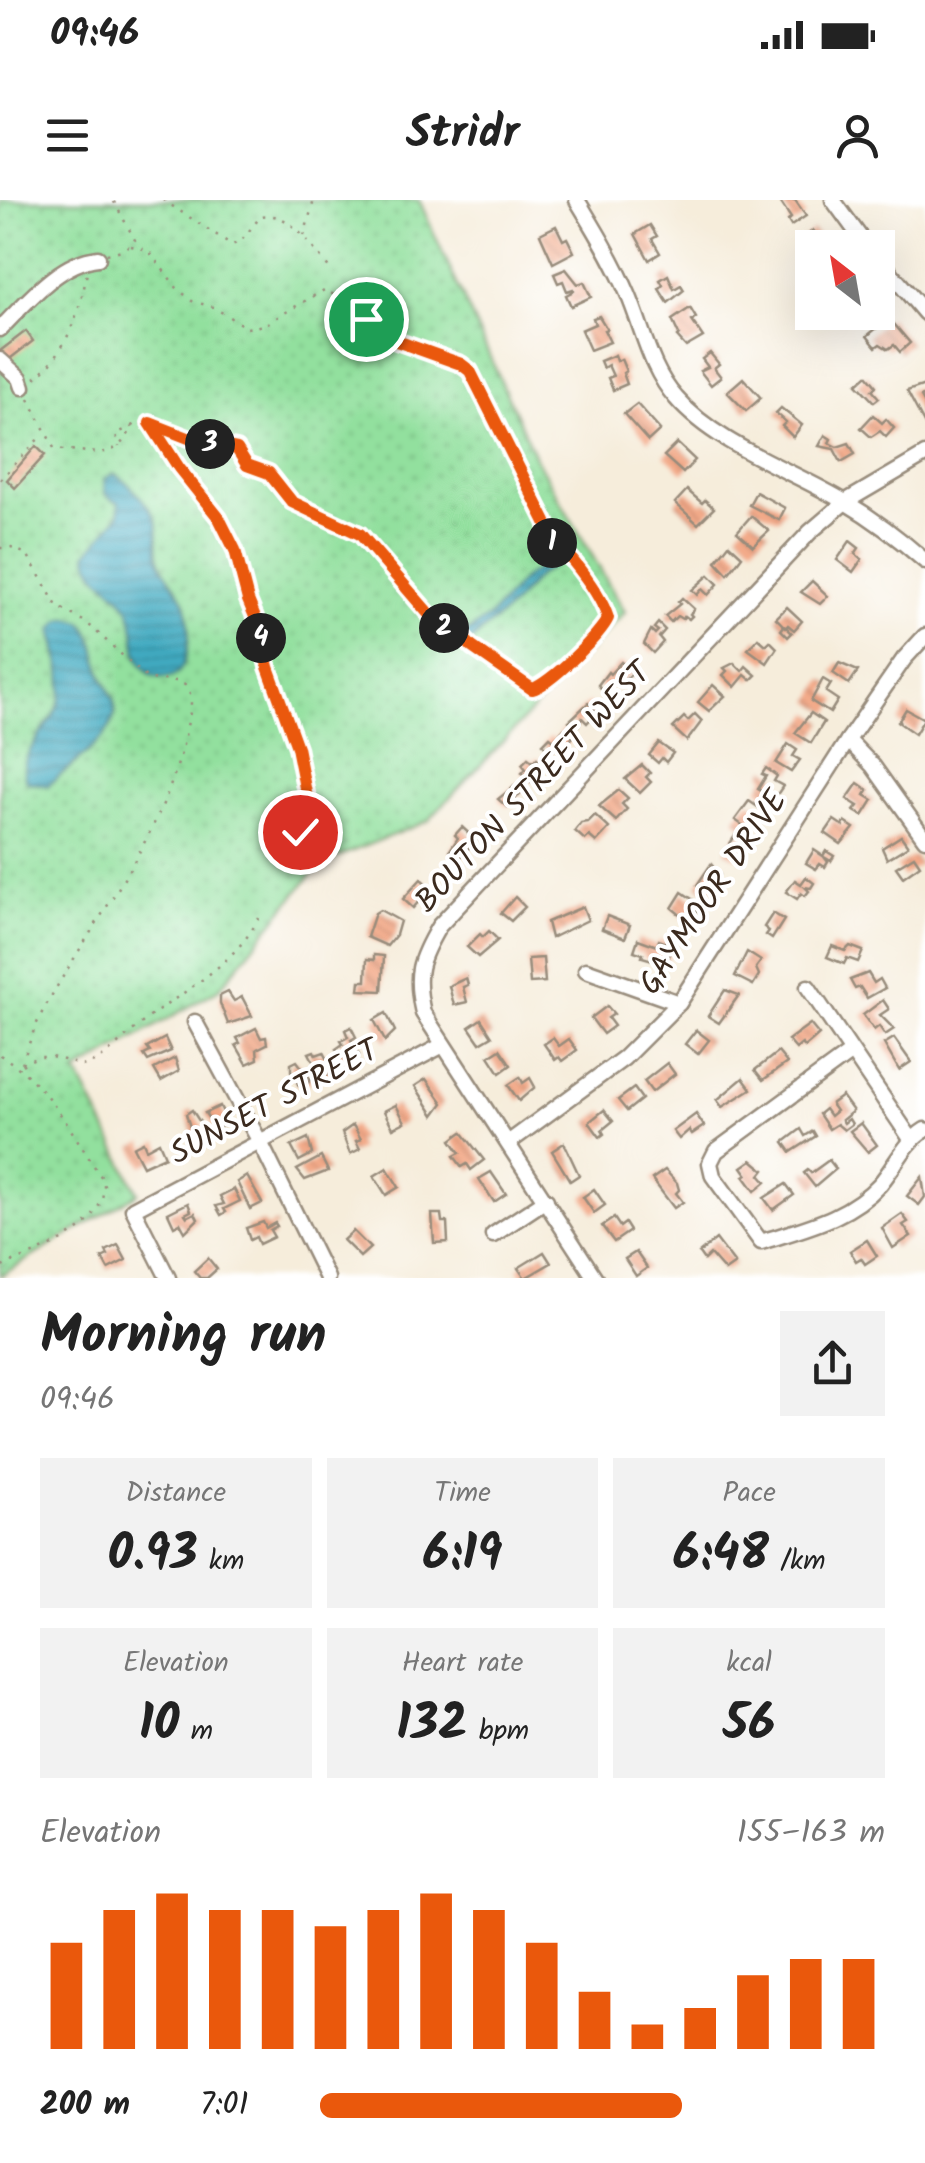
<!DOCTYPE html>
<meta charset="utf-8">
<style>
:root{--surface:#fff;--page:#f2f2f2;--text:#222;--muted:#767676;--accent:#ea580c}
body{margin:0;font-family:Kalam,sans-serif;background:var(--page);color:var(--text);height:100vh;display:flex;flex-direction:column;font-size:38px;white-space:nowrap}
*{box-sizing:border-box;margin:0}
p{font-size:32px;color:var(--muted)}
.icon{flex:none;width:55px;height:55px;fill:none;stroke:currentColor;stroke-width:2;stroke-linecap:round;stroke-linejoin:round}
.map{position:relative;height:1078px;overflow:hidden}
.drawer{display:flex;flex-direction:column;background:var(--surface);flex:1}
.drawer>*{flex:none}
.needle{width:65px;rotate:329deg}
.fabs{position:absolute;left:795px;top:30px;display:grid;gap:20px}
.fabs a{display:grid;place-items:center;width:100px;height:100px;border-radius:0px;background:var(--surface);box-shadow:0 10px 40px #0002;font-size:50px}
.pin{position:absolute;display:grid;place-items:center;width:85px;height:85px;color:#fff;margin:-42px;border:5px solid #fff;border-radius:50%;box-shadow:0 2px 10px #0007}
.km{position:absolute;width:50px;height:50px;margin:-25px;border-radius:50%;background:#222;color:#fff;font-size:28px;line-height:50px;text-align:center}
.round{display:grid;place-items:center;flex:none;width:105px;height:105px;border-radius:0px;background:var(--page)}
.overview{display:flex;align-items:center;justify-content:space-between;height:170px;padding:0 40px}
h1{font-size:55px;font-weight:700;line-height:75px}
.stats{display:grid;grid-template-columns:repeat(3,1fr);gap:15px;height:170px;padding:10px 40px}
.stats div{display:grid;align-content:center;border-radius:0px;background:var(--page);text-align:center}
.stats b{font-size:50px;font-weight:700}
.stats small{font-size:28px;font-weight:400}
.stats p{font-size:28px}
.chart{height:280px;padding:20px 40px}
.chart p{display:flex;justify-content:space-between}
.chart svg{width:100%;height:180px;margin-top:10px;stroke:var(--accent);stroke-width:6}
ul{padding:0 40px;list-style:none;font-size:32px}
li{display:grid;grid-template-columns:160px 120px 1fr;align-items:center;height:75px}
li i{height:25px;border-radius:12px;background:var(--accent)}
.status{display:flex;justify-content:space-between;align-items:center;height:70px;padding:0 50px;background:var(--surface);direction:ltr}
.status svg{height:28px;fill:currentColor}
header{display:flex;justify-content:space-between;align-items:center;height:130px;padding:0 40px;background:var(--surface);font-size:45px;font-weight:700}
.map>svg:first-child{display:block}
</style>
<div class="status"><b>09:46</b><svg viewBox="0 0 49 12"><path d="M0 12V9h3v3zM5 12V6h3v6zM10 12V3h3v9zM15 12V0h3v12zM26 1h20v11H26zM47 4h2v5h-2z"/></svg></div>
<header><svg class="icon" aria-label="menu" viewBox="0 0 24 24"><path d="M4 6h16M4 12h16M4 18h16"/></svg>Stridr<svg class="icon" aria-label="person" viewBox="0 0 24 24"><circle cx="12" cy="8" r="4"/><path d="M4 21q1-7 8-7t8 7"/></svg></header>
<div class="map">
<svg width="925" height="1078" viewBox="0 0 925 1078">
<defs>
<pattern id="green-dots" width="8" height="8" patternUnits="userSpaceOnUse" patternTransform="scale(2.5)"><rect width="8" height="8" fill="#92e09e"/><path d="M2 2h.1M6 6h.1" fill="none" stroke="#7fc088" stroke-width="1.8" stroke-linecap="round"/></pattern>
<pattern id="water-rules" width="6" height="5" patternUnits="userSpaceOnUse" patternTransform="scale(2.5)"><rect width="6" height="5" fill="#41aac1"/><path d="M0 2.5h6" fill="none" stroke="#388b9c"/></pattern>
<pattern id="building-back-hatch" width="6" height="6" patternUnits="userSpaceOnUse" patternTransform="scale(2.5)"><rect width="6" height="6" fill="#f3aa89"/><path d="M-1 5l2 2M0 0l6 6M5-1l2 2" fill="none" stroke="#d19276"/></pattern>
</defs>
<rect width="100%" height="100%" fill="#fff"/>
<filter id="ink" filterUnits="userSpaceOnUse"><feTurbulence type="fractalNoise" baseFrequency=".01" numOctaves="2"/><feDisplacementMap in="SourceGraphic" scale="20" xChannelSelector="R" yChannelSelector="G"/><feConvolveMatrix kernelMatrix="1 2 1 2 8 2 1 2 1" color-interpolation-filters="sRGB"/></filter>
<filter id="wash" filterUnits="userSpaceOnUse"><feTurbulence type="fractalNoise" baseFrequency=".0048" numOctaves="4" result="noise"/><feDisplacementMap in="SourceGraphic" scale="40" xChannelSelector="R" yChannelSelector="G"/><feGaussianBlur stdDeviation="2.25" result="paint"/><feColorMatrix in="noise" values="0 0 0 0 0 0 0 0 0 0 0 0 0 0 0 0 0 1.4 0 .05"/><feComposite in="paint" operator="in"/></filter>
<g filter="url(#wash)">
<rect width="100%" height="100%" fill="#f6eddb"/>
<!-- green -->
<path fill="url(#green-dots)" stroke="#66855e" stroke-width="2.5" d="M0,0H419L536,259L625,412L428,621L320,664L219,789L77,872L138,993L0,1076Z"/>
<!-- water -->
<g fill="url(#water-rules)" stroke="#3e6a70" stroke-width="2.5">
<path d="M113,274C126,278 154,310 157,324C159,334 156,345 158,355C162,373 177,385 184,401C192,419 192,472 170,477C162,478 153,477 148,472C129,455 139,428 128,408C116,385 93,383 87,354L119,315V302L111,299L105,294L104,279Z"/>
<path d="M562,354L564,360L539,375L510,408L467,444L461,437L491,415L524,378Z"/>
<path d="M69,418L82,422C96,437 96,454 101,473C104,484 112,492 114,502C123,534 69,565 48,586L27,582C12,556 54,526 60,500C65,476 58,452 52,430L61,420Z"/>
</g>
<g id="blocks">
<!-- building -->
<g fill="url(#building-back-hatch)">
<path d="M779,0H795L806,16L791,26L788,21L791,18Z"/>
<path d="M650,25L657,36L652,39L660,53L649,60L635,34Z"/>
<path d="M556,26L563,40L567,38L574,52L553,63L540,34Z"/>
<path d="M813,30L825,44L829,41L831,44L828,48H812L808,52L799,42Z"/>
<path d="M566,69L578,84L584,82L591,97L571,106L566,95L574,91L573,89L567,91L563,81L558,83L554,74Z"/>
<path d="M668,75L674,89L681,85L684,90L668,103L659,89L663,85L660,80Z"/>
<path d="M690,108L696,118L692,121L703,137L686,147L677,137L679,135L672,120Z"/>
<path d="M599,116L607,129L604,130L610,142L590,150L581,130L595,124L593,118Z"/>
<path d="M889,118L910,143L900,152L894,145L888,149L880,144L876,147L867,136Z"/>
<path d="M26,131L33,141L7,161L0,151Z"/>
<path d="M710,153L719,164L714,168L721,177L711,185L700,171L708,167L702,159Z"/>
<path d="M615,155L617,161L621,159L626,171L623,173L627,184L613,190L608,178L613,176L608,165L603,168L600,161Z"/>
<path d="M867,175L876,186L872,190L879,198L874,202L857,184Z"/>
<path d="M743,178L761,198L746,211L727,192Z"/>
<path d="M925,185V194L921,197L925,204V225L907,191Z"/>
<path d="M637,204L660,230L648,241L624,214Z"/>
<path d="M781,208L802,225L793,237L782,226L786,222L776,213Z"/>
<path d="M873,215L882,223L886,219L894,228L886,237L880,231L871,237L861,228Z"/>
<path d="M825,235L831,239L829,243L837,247L849,243L855,254L841,262L834,249L819,246Z"/>
<path d="M677,243L695,260L683,273L664,256Z"/>
<path d="M36,246L45,255L15,288L7,280Z"/>
<path d="M687,290L702,303L705,300L714,308L698,324L675,303Z"/>
<path d="M756,292L785,308L779,320L749,305Z"/>
<path d="M751,316L769,331L753,346L737,332Z"/>
<path d="M850,341L859,348L855,354L862,359L853,372L837,360Z"/>
<path d="M729,344L742,356L728,374L716,361Z"/>
<path d="M709,375L718,384L708,395L702,389L697,395L692,390Z"/>
<path d="M812,381L828,396L820,404L801,392Z"/>
<path d="M682,398L694,409L690,414L692,416L689,419L685,416L682,419L677,416L671,422L665,416L680,404L678,402Z"/>
<path d="M787,407L802,421L794,430L788,425L786,427L792,433L788,437L781,430L784,426L776,418Z"/>
<path d="M658,423L665,430L659,437L663,442L653,453L644,444L651,430L655,434L658,431L654,428Z"/>
<path d="M758,438L766,445L770,441L777,448L767,463L748,449Z"/>
<path d="M621,462L633,473L619,485L614,480L605,493L598,485L608,472L610,474Z"/>
<path d="M734,463L742,471L746,466L756,475L751,480L745,475L735,487L723,475L727,471L724,468Z"/>
<path d="M839,463L858,471L849,484L833,473Z"/>
<path d="M823,479L831,484L826,492L838,500L830,513L811,501Z"/>
<path d="M713,485L725,496L709,511L698,502Z"/>
<path d="M588,503L597,512L587,523L582,518L577,528L569,521Z"/>
<path d="M906,509L924,519L915,534L898,522Z"/>
<path d="M811,513L824,522L811,543L795,533Z"/>
<path d="M695,514L702,521L687,541L673,528L684,517L688,521Z"/>
<path d="M564,529L573,537L562,549L558,545L551,552L543,544L550,537L554,540Z"/>
<path d="M659,543L673,553L666,562L662,558L658,563L649,555Z"/>
<path d="M788,544L797,550L793,556L800,560L791,572L776,563Z"/>
<path d="M528,558L533,562L537,558L545,566L531,582L522,573L526,569L522,564Z"/>
<path d="M642,565L650,573L646,577L651,582L640,593L625,579Z"/>
<path d="M766,568L777,576L774,581L783,586L774,599L758,589L766,576L762,574Z"/>
<path d="M518,583L525,589L507,607L498,599Z"/>
<path d="M858,583L868,590L865,595L873,600L863,616L854,611L858,606L847,599Z"/>
<path d="M619,590L628,598L622,604L627,609L616,621L599,606Z"/>
<path d="M749,601L765,612L751,631L735,620Z"/>
<path d="M595,615L609,628L596,642L589,636L585,640L575,631L581,623L588,622Z"/>
<path d="M834,620L843,626L845,622L854,628L841,644L825,633Z"/>
<path d="M462,627L476,640L459,659L450,650L458,638L455,635Z"/>
<path d="M737,633L747,640L736,658L725,651Z"/>
<path d="M901,636L908,646L887,659L882,648Z"/>
<path d="M814,650L823,656L826,651L834,656L831,661L824,657L828,662L825,667L820,664L816,669L806,663Z"/>
<path d="M914,656L920,665L903,677L896,667Z"/>
<path d="M711,664L720,675L708,692L697,685Z"/>
<path d="M806,677L814,683L811,688L805,687L809,691L805,696L801,693L797,699L786,692L795,680L801,684Z"/>
<path d="M421,679L431,688L413,708L403,699Z"/>
<path d="M682,692L701,705L689,722L672,708Z"/>
<path d="M515,697L525,707L511,721L501,713Z"/>
<path d="M583,707L588,720L551,738L547,722Z"/>
<path d="M380,710L400,721L396,735L387,746L367,737L375,713Z"/>
<path d="M773,713L784,720L772,739L766,735L769,731L764,727Z"/>
<path d="M607,716L630,725L625,738L602,729Z"/>
<path d="M489,731L498,740L478,757L467,747L480,734L483,737Z"/>
<path d="M638,739L657,746L659,740L673,745L666,764L642,757L643,754L634,751Z"/>
<path d="M832,746L845,751L850,746L863,751L858,762L847,758L844,764L827,757Z"/>
<path d="M747,752L761,761L756,768L759,775L753,785L735,776Z"/>
<path d="M374,755L384,756L382,791L359,790L360,781H366L367,759L374,760Z"/>
<path d="M543,758L545,782L530,783L528,759Z"/>
<path d="M868,773L874,783L880,779L885,788L867,798L860,787L855,789L850,780Z"/>
<path d="M466,778L468,785L463,787L467,802L454,805L449,786Z"/>
<path d="M725,790L739,795L719,823L708,816Z"/>
<path d="M228,792L234,801L242,797L252,816L228,824L220,803V796Z"/>
<path d="M883,800L889,809L880,815L894,829L885,835L879,826L874,830L863,815Z"/>
<path d="M607,806L614,814L608,818L614,826L603,834L591,818Z"/>
<path d="M386,813L395,831L385,841L374,820Z"/>
<path d="M481,819L492,836L480,843L469,827Z"/>
<path d="M810,824L819,835L805,847L802,844L796,849L788,840Z"/>
<path d="M351,827L356,837L351,840L359,855L347,861L336,849L343,844L341,841L348,837L345,830Z"/>
<path d="M256,828L261,838L266,837L267,844L257,849L258,859L247,864L236,845L240,843L237,838Z"/>
<path d="M696,830L709,840L698,854L685,844Z"/>
<path d="M165,838L171,851L148,861L144,855L150,852L147,848Z"/>
<path d="M553,838L559,846L569,839L577,850L562,861L559,857L555,860L544,844Z"/>
<path d="M894,838L911,862L899,870L884,844Z"/>
<path d="M500,849L511,865L500,873L489,856Z"/>
<path d="M314,851L316,855L324,852L334,872L322,878L309,853Z"/>
<path d="M778,852L787,863L763,880L755,870Z"/>
<path d="M175,858L179,871L161,881L154,869Z"/>
<path d="M297,861L311,880L305,886L304,884L299,886L291,871V864Z"/>
<path d="M667,863L675,874L652,892L644,881Z"/>
<path d="M520,877L523,883L530,878L535,887L519,901L508,885Z"/>
<path d="M743,878L751,889L722,907L717,900Z"/>
<path d="M426,879L443,903L434,915L415,886Z"/>
<path d="M634,888L642,899L627,911L618,900Z"/>
<path d="M842,896L853,911L842,920L844,923L849,919L852,924L844,930L837,924L829,929L819,914L825,909L830,916L836,911L831,904Z"/>
<path d="M396,905L405,922L393,928L384,911Z"/>
<path d="M220,906L228,923L216,929L205,913Z"/>
<path d="M192,910L207,933L194,940L186,914Z"/>
<path d="M604,910L613,921L602,930L604,934L600,937L589,922Z"/>
<path d="M696,914L704,926L692,934L689,930L679,939L673,931Z"/>
<path d="M861,923L877,945L868,952L850,931Z"/>
<path d="M353,925L361,939L356,941L360,949L350,954L342,933Z"/>
<path d="M801,929L805,936L813,931L816,936L791,952L784,942Z"/>
<path d="M462,932L484,960L471,970L467,964L462,967L454,956L460,953L451,940Z"/>
<path d="M308,938L312,954L299,961L291,946Z"/>
<path d="M143,942L146,949L159,942L165,956L143,966L133,947Z"/>
<path d="M564,943L579,975L570,981L552,951Z"/>
<path d="M321,957L328,971L305,980L297,970Z"/>
<path d="M752,960L764,970L760,975L766,982L755,991L744,976L747,974L742,967Z"/>
<path d="M829,960L836,969L815,987L804,973L808,970L811,973Z"/>
<path d="M387,968L399,987L386,995L374,976Z"/>
<path d="M665,970L677,983L679,990L676,993L683,1002L674,1008L652,979Z"/>
<path d="M491,972L506,994L494,1002L479,979Z"/>
<path d="M247,976L262,1003L250,1009L237,982Z"/>
<path d="M922,977L925,997L919,1005L907,996Z"/>
<path d="M786,984L794,995L773,1010L764,998Z"/>
<path d="M234,989L240,1001L224,1009L226,1012L221,1015L216,1006L224,1004L220,996Z"/>
<path d="M594,989L605,1005L594,1013L583,997Z"/>
<path d="M188,1003L191,1011L185,1014L187,1017L195,1013L198,1019L185,1032L180,1023L174,1026L168,1013Z"/>
<path d="M432,1014H441L442,1022H447L448,1042L434,1043Z"/>
<path d="M902,1014L908,1022L903,1025L911,1036L893,1048L882,1028Z"/>
<path d="M614,1018L620,1027L625,1023L630,1031L614,1042L602,1026Z"/>
<path d="M263,1022L266,1028L275,1023L277,1026L270,1030L274,1037L259,1044L256,1037L250,1040L246,1028Z"/>
<path d="M353,1031L370,1048L360,1057L343,1040Z"/>
<path d="M716,1039L735,1064L725,1071L710,1054L704,1060L699,1053Z"/>
<path d="M867,1040L877,1056L865,1064L861,1058L856,1061L850,1051Z"/>
<path d="M118,1045L126,1060L108,1069L102,1058L108,1055L106,1051Z"/>
<path d="M544,1052L551,1063L525,1078L518,1068Z"/>
<path d="M636,1052L647,1068L636,1076L625,1059Z"/>
<path d="M208,1058L217,1069L207,1078H200L194,1071Z"/>
</g>
</g>
</g>
<g filter="url(#ink)">
<use href="#blocks" fill-opacity="0" stroke="#988c7c" stroke-width="2.5"/>
<g fill="none" stroke-linecap="round" stroke-linejoin="round">
<!-- minor casing -->
<g stroke="#988c7c" stroke-width="19">
<g id="minor">
<path d="M577,0C596,31 614,61 628,94C643,129 650,169 676,198C716,245 792,270 845,302C874,319 900,339 925,361"/>
<path d="M833,0L868,48"/>
<path d="M878,58L925,113"/>
<path d="M0,129C27,102 59,62 98,58"/>
<path d="M0,160L20,178L23,187"/>
<path d="M848,540L873,566L925,639"/>
<path d="M586,770L679,803"/>
<path d="M808,787L911,939"/>
<path d="M195,822L261,944L327,1078"/>
<path d="M850,853L716,951L710,963L713,976L761,1042C804,1028 848,1019 880,984C896,965 904,943 925,930"/>
<path d="M508,943L624,858L679,803L848,540L904,459L925,436"/>
<path d="M493,1035L546,1000"/>
<path d="M168,1078L133,1009L443,845"/>
<path d="M595,1078L423,813C414,774 419,760 439,726L810,332L845,302L925,255"/>
</g>
</g>
<!-- path -->
<g stroke="#988c7c" stroke-width="2.5" stroke-dasharray="2.5 8" stroke-linecap="butt">
<path d="M163,0L232,45L241,41L261,16C294,10 312,53 334,72"/>
<path d="M304,36L314,0"/>
<path d="M131,46L148,50L177,88L192,101L213,107L247,128L264,125L324,90L343,99L391,139L461,165L470,171L546,323L552,343L573,361L605,407L608,418L605,425L548,482L532,489L472,447L462,434L441,428L360,335L292,302L269,273L247,265L237,249L196,241L137,222L133,226"/>
<path d="M107,54L125,49L135,40L113,0"/>
<path d="M35,178C66,155 81,109 87,72"/>
<path d="M29,199L55,250C93,248 112,267 133,226L116,234L119,247"/>
<path d="M151,224L179,269L219,318L235,350L274,486L297,547L309,608L300,632L273,666"/>
<path d="M0,280L43,234"/>
<path d="M0,348H11L27,354L57,406L87,423L148,479L177,481L187,486C195,501 189,515 186,531C166,634 94,719 44,809C34,827 28,847 21,866"/>
<path d="M0,855C49,884 72,934 104,981C106,1033 38,1050 0,1068"/>
<path d="M22,865C43,850 60,859 82,866L97,861C116,847 132,830 151,816C191,786 234,764 259,718"/>
</g>
<!-- minor -->
<use href="#minor" stroke="#fff" stroke-width="14"/>
</g>
</g>
<g fill="none" stroke-linecap="round" stroke-linejoin="round" filter="url(#ink)">
<!-- route casing -->
<g stroke="#fff" stroke-width="20">
<path id="route" d="M300,632L309,608L297,547L268,467L258,424L248,400L235,350L219,318L179,268L150,223L196,241L237,249L247,265L269,273L292,302L360,334L441,428L456,430L472,447L532,489C548,486 601,434 608,418C602,399 586,377 573,361C559,344 552,347 546,322L470,171L461,164L391,139L366,119"/>
</g>
<!-- route -->
<use href="#route" stroke="#ea580c" stroke-width="12"/>
</g>
<g text-anchor="middle" dominant-baseline="central" stroke-width="8" stroke-linejoin="round" paint-order="stroke">
<!-- street labels -->
<g font-size="32" fill="#3b2a1e" stroke="#fff">
<text transform="translate(534 588) rotate(-47)">BOUTON STREET WEST</text>
<text transform="translate(714 693) rotate(-56)">GAYMOOR DRIVE</text>
<text transform="translate(275 903) rotate(-28)">SUNSET STREET</text>
</g>
</g>
</svg>
<div class="fabs">
<a><svg class="needle" viewBox="-14 -14 28 28"><path d="M0-13l5 13h-10z" fill="#e53935"/><path d="M0 13l5-13h-10z" fill="#767676"/></svg></a>
</div>
<div class="pin" style="left:366px;top:119px;background:#1e9e55"><svg class="icon" aria-label="arrive" viewBox="0 0 24 24"><path d="M6 21V4h12l-3 4 3 4H6"/></svg></div>
<div class="pin" style="left:300px;top:632px;background:#d93025"><svg class="icon" aria-label="check" viewBox="0 0 24 24"><path d="M5 12l5 5 9-10"/></svg></div>
<b class="km" style="left:552px;top:343px">1</b>
<b class="km" style="left:444px;top:428px">2</b>
<b class="km" style="left:210px;top:244px">3</b>
<b class="km" style="left:261px;top:438px">4</b>
</div>
<section class="drawer">
<div class="overview"><div><h1>Morning run</h1><p>09:46</p></div><a class="round"><svg class="icon" aria-label="share" viewBox="0 0 24 24"><path d="M12 15V3M7 8l5-5 5 5M5 13v7h14v-7"/></svg></a></div>
<div class="stats">
<div><p>Distance</p><b>0.93<small> km</small></b></div>
<div><p>Time</p><b>6:19</b></div>
<div><p>Pace</p><b>6:48<small> /km</small></b></div>
</div>
<div class="stats">
<div><p>Elevation</p><b>10<small> m</small></b></div>
<div><p>Heart rate</p><b>132<small> bpm</small></b></div>
<div><p>kcal</p><b>56</b></div>
</div>
<div class="chart"><p><span>Elevation</span>155–163 m</p>
<svg viewBox="0 0 160 44" preserveAspectRatio="none"><path d="M5 44V18M15 44V10M25 44V6M35 44V10M45 44V10M55 44V14M65 44V10M75 44V6M85 44V10M95 44V18M105 44V30M115 44V38M125 44V34M135 44V26M145 44V22M155 44V22"/></svg>
</div>
<ul>
<li><b>200 m</b>7:01<i style="width:64%"></i></li>
</ul>
</section>
